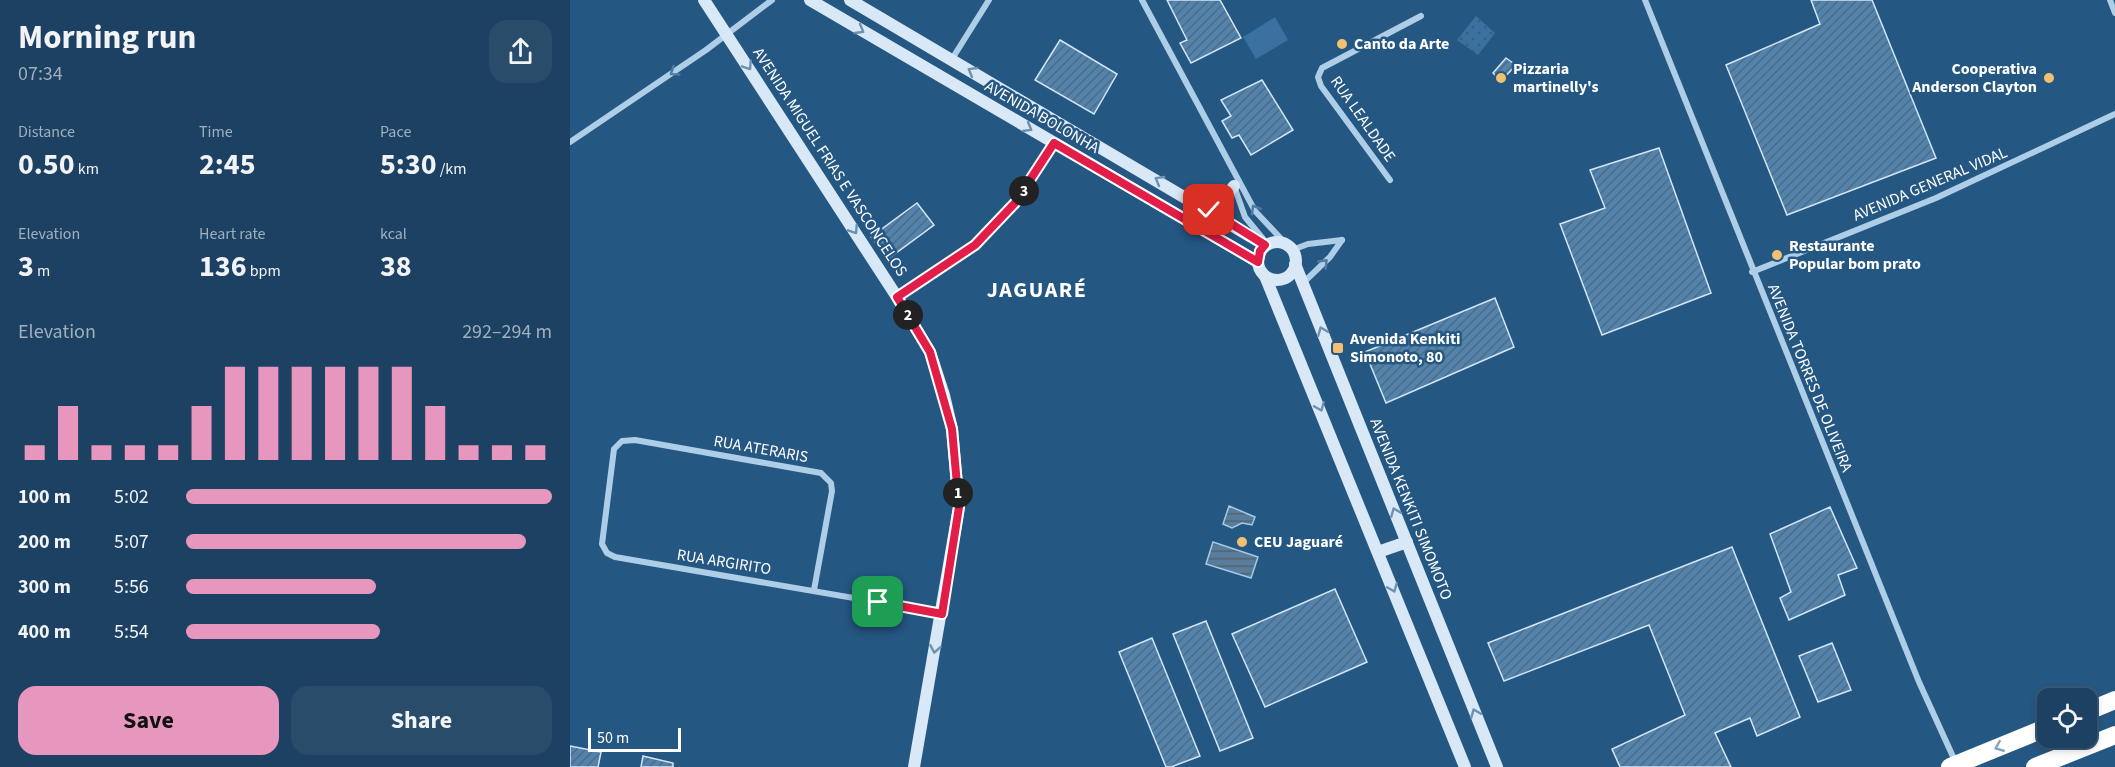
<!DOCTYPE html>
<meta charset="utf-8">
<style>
:root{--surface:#1c4162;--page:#294c6b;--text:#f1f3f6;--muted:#a0afbe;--line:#3a5a77;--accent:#e797bd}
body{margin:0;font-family:"Source Sans 3",sans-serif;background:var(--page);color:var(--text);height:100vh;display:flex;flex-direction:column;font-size:22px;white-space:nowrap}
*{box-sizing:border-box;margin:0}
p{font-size:20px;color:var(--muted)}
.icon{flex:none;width:33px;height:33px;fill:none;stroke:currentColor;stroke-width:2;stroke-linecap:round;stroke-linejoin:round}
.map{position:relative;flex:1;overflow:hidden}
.drawer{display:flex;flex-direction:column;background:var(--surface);width:570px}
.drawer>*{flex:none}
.fabs{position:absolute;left:1467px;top:688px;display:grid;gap:12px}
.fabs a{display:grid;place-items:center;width:60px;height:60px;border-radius:12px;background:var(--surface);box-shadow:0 3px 9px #0003,0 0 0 2px var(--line);font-size:30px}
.scale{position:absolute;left:18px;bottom:15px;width:93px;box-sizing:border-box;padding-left:6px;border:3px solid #fff;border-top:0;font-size:16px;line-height:21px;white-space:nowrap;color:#fff;-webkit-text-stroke:4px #255783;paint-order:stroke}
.pin{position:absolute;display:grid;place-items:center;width:51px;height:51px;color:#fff;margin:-26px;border-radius:12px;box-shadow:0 3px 9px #0006}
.km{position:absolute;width:30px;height:30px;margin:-15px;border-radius:50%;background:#222;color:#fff;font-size:16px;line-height:30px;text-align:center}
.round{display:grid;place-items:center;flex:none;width:63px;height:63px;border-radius:18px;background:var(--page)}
.headline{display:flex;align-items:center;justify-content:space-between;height:102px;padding:0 18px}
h1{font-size:33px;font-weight:700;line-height:45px}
.figures{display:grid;grid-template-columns:repeat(3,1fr);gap:9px;height:102px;padding:6px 18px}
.figures div{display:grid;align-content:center}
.figures b{font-size:30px;font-weight:700}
.figures small{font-size:16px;font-weight:400}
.figures p{font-size:16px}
.chart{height:168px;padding:12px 18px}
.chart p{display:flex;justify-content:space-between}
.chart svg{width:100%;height:108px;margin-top:6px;stroke:var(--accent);stroke-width:6}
.action{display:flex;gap:12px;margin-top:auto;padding:12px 18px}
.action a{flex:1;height:69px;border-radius:18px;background:var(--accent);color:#111;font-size:24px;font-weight:700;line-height:69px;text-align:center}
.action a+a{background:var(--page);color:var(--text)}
ul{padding:0 18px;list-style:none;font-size:20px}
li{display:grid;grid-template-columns:96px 72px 1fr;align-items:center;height:45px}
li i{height:15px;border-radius:8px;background:var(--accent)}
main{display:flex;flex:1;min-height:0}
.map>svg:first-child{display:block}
</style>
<main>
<section class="drawer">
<div class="headline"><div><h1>Morning run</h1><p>07:34</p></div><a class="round"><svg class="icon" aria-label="share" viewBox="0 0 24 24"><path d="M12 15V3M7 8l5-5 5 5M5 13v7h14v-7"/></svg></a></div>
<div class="figures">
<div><p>Distance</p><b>0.50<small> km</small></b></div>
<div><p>Time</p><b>2:45</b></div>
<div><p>Pace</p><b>5:30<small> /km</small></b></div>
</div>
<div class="figures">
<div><p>Elevation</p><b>3<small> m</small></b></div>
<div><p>Heart rate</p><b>136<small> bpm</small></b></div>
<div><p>kcal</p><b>38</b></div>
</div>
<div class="chart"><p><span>Elevation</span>292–294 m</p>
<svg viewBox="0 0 160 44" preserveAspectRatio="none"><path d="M5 44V38M15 44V22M25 44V38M35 44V38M45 44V38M55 44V22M65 44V6M75 44V6M85 44V6M95 44V6M105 44V6M115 44V6M125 44V22M135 44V38M145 44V38M155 44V38"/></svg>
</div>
<ul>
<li><b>100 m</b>5:02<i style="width:100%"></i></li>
<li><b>200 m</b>5:07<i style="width:93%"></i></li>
<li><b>300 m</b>5:56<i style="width:52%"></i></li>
<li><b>400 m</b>5:54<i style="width:53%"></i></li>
</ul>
<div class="action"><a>Save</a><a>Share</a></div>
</section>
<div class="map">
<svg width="1545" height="767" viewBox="0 0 1545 767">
<defs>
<pattern id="green-dots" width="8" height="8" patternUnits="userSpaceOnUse" patternTransform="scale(1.5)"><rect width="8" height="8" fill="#3a71a0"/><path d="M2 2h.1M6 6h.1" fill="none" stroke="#455b6e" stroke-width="1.8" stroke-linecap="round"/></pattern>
<pattern id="water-rules" width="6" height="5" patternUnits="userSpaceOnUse" patternTransform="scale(1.5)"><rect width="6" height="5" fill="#587c9a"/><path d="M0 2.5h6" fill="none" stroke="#526473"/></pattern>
<pattern id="building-hatch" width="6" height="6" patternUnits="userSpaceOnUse" patternTransform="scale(1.5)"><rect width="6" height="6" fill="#5283ad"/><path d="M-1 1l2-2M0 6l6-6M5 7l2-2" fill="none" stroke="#4f6a81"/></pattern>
</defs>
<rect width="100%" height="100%" fill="#255783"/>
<!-- green -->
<path fill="url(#green-dots)" d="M906,16L925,33L908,55L887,40Z"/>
<!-- pitch -->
<path fill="#3a71a0" d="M705,17L718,40L686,59L673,37Z"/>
<!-- water -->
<g fill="url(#water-rules)" stroke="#a2cae8" stroke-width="1.5">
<path d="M659,506L685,517L682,525L672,523L662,528L653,524Z"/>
<path d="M643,542L688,557L681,578L636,564Z"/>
</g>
<!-- building -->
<g fill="url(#building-hatch)" stroke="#d2e6f6" stroke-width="1.5">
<path d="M597,0H650L671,38L621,63L610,43L617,40Z"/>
<path d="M1241,0H1302L1366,158L1217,215L1156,65L1250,24Z"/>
<path d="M490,40L547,74L524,114L465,80Z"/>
<path d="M936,58L946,65L931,81L923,73Z"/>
<path d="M692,80L723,130L681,155L669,135L662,138L652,121L661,116L651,100Z"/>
<path d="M1089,148L1141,293L1032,335L990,224L1035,208L1020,170Z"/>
<path d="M347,203L364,225L318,259L301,237Z"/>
<path d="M925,298L944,347L816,403L795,352Z"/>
<path d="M1260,507L1287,568L1268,575L1275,595L1219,620L1210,598L1221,592L1200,534Z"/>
<path d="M1162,547L1230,717L1187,736L1180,718L1145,733L1161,767H1050L1042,749L1115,715L1079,625L934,681L918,643Z"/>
<path d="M765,589L797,662L695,707L662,634Z"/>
<path d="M636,621L683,738L650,751L603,634Z"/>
<path d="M582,638L630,756L601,767H596L549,652Z"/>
<path d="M1262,643L1281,690L1248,702L1229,656Z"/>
<path d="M0,746L31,752L28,767H0Z"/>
<path d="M73,756L103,763V767H71Z"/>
</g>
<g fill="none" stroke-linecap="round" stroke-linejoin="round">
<!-- street -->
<g stroke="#aecee7" stroke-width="6">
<path d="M572,0L685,211L716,244"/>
<path d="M1075,0L1349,682L1385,761"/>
<path d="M1540,0L1545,13"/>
<path d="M382,59L419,0"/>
<path d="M0,142L136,50L202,0"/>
<path d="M820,180L751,86L748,77L752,68L851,16"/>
<path d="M664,186L675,217L694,240"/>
<path d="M722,250L738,244L772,240"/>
<path d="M1182,272L1366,198L1545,114"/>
<path d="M733,283L760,257L772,240"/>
<path d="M327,297L405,245L445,203L485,143"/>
<path d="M244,590L262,491L261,483L251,473L65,440L52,441L44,449L32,544L37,553L45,557L371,613"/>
</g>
<!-- secondary -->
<g stroke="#d8e8f6" stroke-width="12">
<path d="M134,0L327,297L360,352L374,395L382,429L389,507L344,767"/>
<path d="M240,0L688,262"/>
<path d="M280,0L695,245"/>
<path d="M639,210L647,207L664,186"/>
<circle cx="707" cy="261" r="19"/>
<path d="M725,264L927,767"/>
<path d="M695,276L895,767"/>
<path d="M808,552L837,542"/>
</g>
<!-- highway -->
<g stroke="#fff" stroke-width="18">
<path d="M1516,712L1545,700"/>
<path d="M1380,767L1478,727"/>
<path d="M1465,767L1545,735"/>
</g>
</g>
<!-- one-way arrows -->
<defs><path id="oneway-chevron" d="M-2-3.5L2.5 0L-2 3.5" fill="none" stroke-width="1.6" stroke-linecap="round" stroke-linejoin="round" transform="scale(1.5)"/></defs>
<g stroke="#6d91b1">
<use href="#oneway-chevron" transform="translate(290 30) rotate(30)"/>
<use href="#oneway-chevron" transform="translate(178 66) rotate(57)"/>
<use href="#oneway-chevron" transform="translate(402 71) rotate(-150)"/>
<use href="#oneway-chevron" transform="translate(458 128) rotate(30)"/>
<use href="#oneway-chevron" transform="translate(589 180) rotate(-150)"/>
<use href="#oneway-chevron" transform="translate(284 230) rotate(57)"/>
<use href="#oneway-chevron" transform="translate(752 331) rotate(-112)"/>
<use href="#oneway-chevron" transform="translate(750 407) rotate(67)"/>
<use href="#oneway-chevron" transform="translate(825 512) rotate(-112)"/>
<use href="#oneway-chevron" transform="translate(823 588) rotate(68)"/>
<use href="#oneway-chevron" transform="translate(365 649) rotate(100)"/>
<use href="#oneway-chevron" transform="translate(905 713) rotate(-112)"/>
</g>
<g stroke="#4e7ba1">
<use href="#oneway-chevron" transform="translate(104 72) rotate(146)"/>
<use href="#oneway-chevron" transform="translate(685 209) rotate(-121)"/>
<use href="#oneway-chevron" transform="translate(754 263) rotate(-46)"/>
</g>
<use stroke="#87a3bb" href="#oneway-chevron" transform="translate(1429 747) rotate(158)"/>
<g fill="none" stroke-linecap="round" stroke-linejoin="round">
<!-- route casing -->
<g stroke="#fff" stroke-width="12">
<path id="route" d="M308,602L372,614L389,507L382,429L360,352L327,297L405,245L445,203L484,143L688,262L690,251L695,245L639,210"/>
</g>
<!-- route -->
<use href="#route" stroke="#e11d48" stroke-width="8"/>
</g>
<!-- markers -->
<g fill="#f1c073" stroke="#255783" stroke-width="2">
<circle cx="772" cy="44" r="6"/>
<circle cx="931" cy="78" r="6"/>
<circle cx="1479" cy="78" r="6"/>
<circle cx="1207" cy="255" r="6"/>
<rect x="762" y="342" width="12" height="12" rx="3"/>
<circle cx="672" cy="542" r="6"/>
</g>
<g text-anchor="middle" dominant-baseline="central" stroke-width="5" stroke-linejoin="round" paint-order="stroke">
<!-- poi labels -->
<g font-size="16" font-weight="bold" fill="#fff" stroke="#255783" text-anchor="start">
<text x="784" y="44">Canto da Arte</text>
<text x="943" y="69">Pizzaria<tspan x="943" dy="18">martinelly's</tspan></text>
<text x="1467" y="69" text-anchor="end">Cooperativa<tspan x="1467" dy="18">Anderson Clayton</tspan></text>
<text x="1219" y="246">Restaurante<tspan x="1219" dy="18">Popular bom prato</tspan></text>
<text x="780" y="339">Avenida Kenkiti<tspan x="780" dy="18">Simonoto, 80</tspan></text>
<text x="684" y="542">CEU Jaguaré</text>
</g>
<!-- street labels -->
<g font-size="16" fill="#fff" stroke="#255783">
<text transform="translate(472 117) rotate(30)">AVENIDA BOLONHA</text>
<text transform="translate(793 119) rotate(55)">RUA LEALDADE</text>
<text transform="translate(260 162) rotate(57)">AVENIDA MIGUEL FRIAS E VASCONCELOS</text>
<text transform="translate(1360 184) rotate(-23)">AVENIDA GENERAL VIDAL</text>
<text transform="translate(1240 378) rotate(68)">AVENIDA TORRES DE OLIVEIRA</text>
<text transform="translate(191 449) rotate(10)">RUA ATERARIS</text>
<text transform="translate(841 509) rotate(68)">AVENIDA KENKITI SIMOMOTO</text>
<text transform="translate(154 562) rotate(9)">RUA ARGIRITO</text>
</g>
<!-- district labels -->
<g font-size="22" font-weight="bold" letter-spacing="1.5" fill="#fff" stroke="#255783">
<text x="467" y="290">JAGUARÉ</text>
</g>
</g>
</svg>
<div class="fabs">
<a><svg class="icon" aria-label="locate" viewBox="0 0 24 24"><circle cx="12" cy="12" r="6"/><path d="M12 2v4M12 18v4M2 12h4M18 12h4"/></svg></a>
</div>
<div class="scale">50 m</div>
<div class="pin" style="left:308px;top:602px;background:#1e9e55"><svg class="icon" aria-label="arrive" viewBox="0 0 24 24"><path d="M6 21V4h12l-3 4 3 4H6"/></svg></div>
<div class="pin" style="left:639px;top:210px;background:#d93025"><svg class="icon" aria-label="check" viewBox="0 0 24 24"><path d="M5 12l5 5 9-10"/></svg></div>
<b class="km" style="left:388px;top:493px">1</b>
<b class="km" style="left:338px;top:315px">2</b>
<b class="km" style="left:454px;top:191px">3</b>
</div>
</main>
